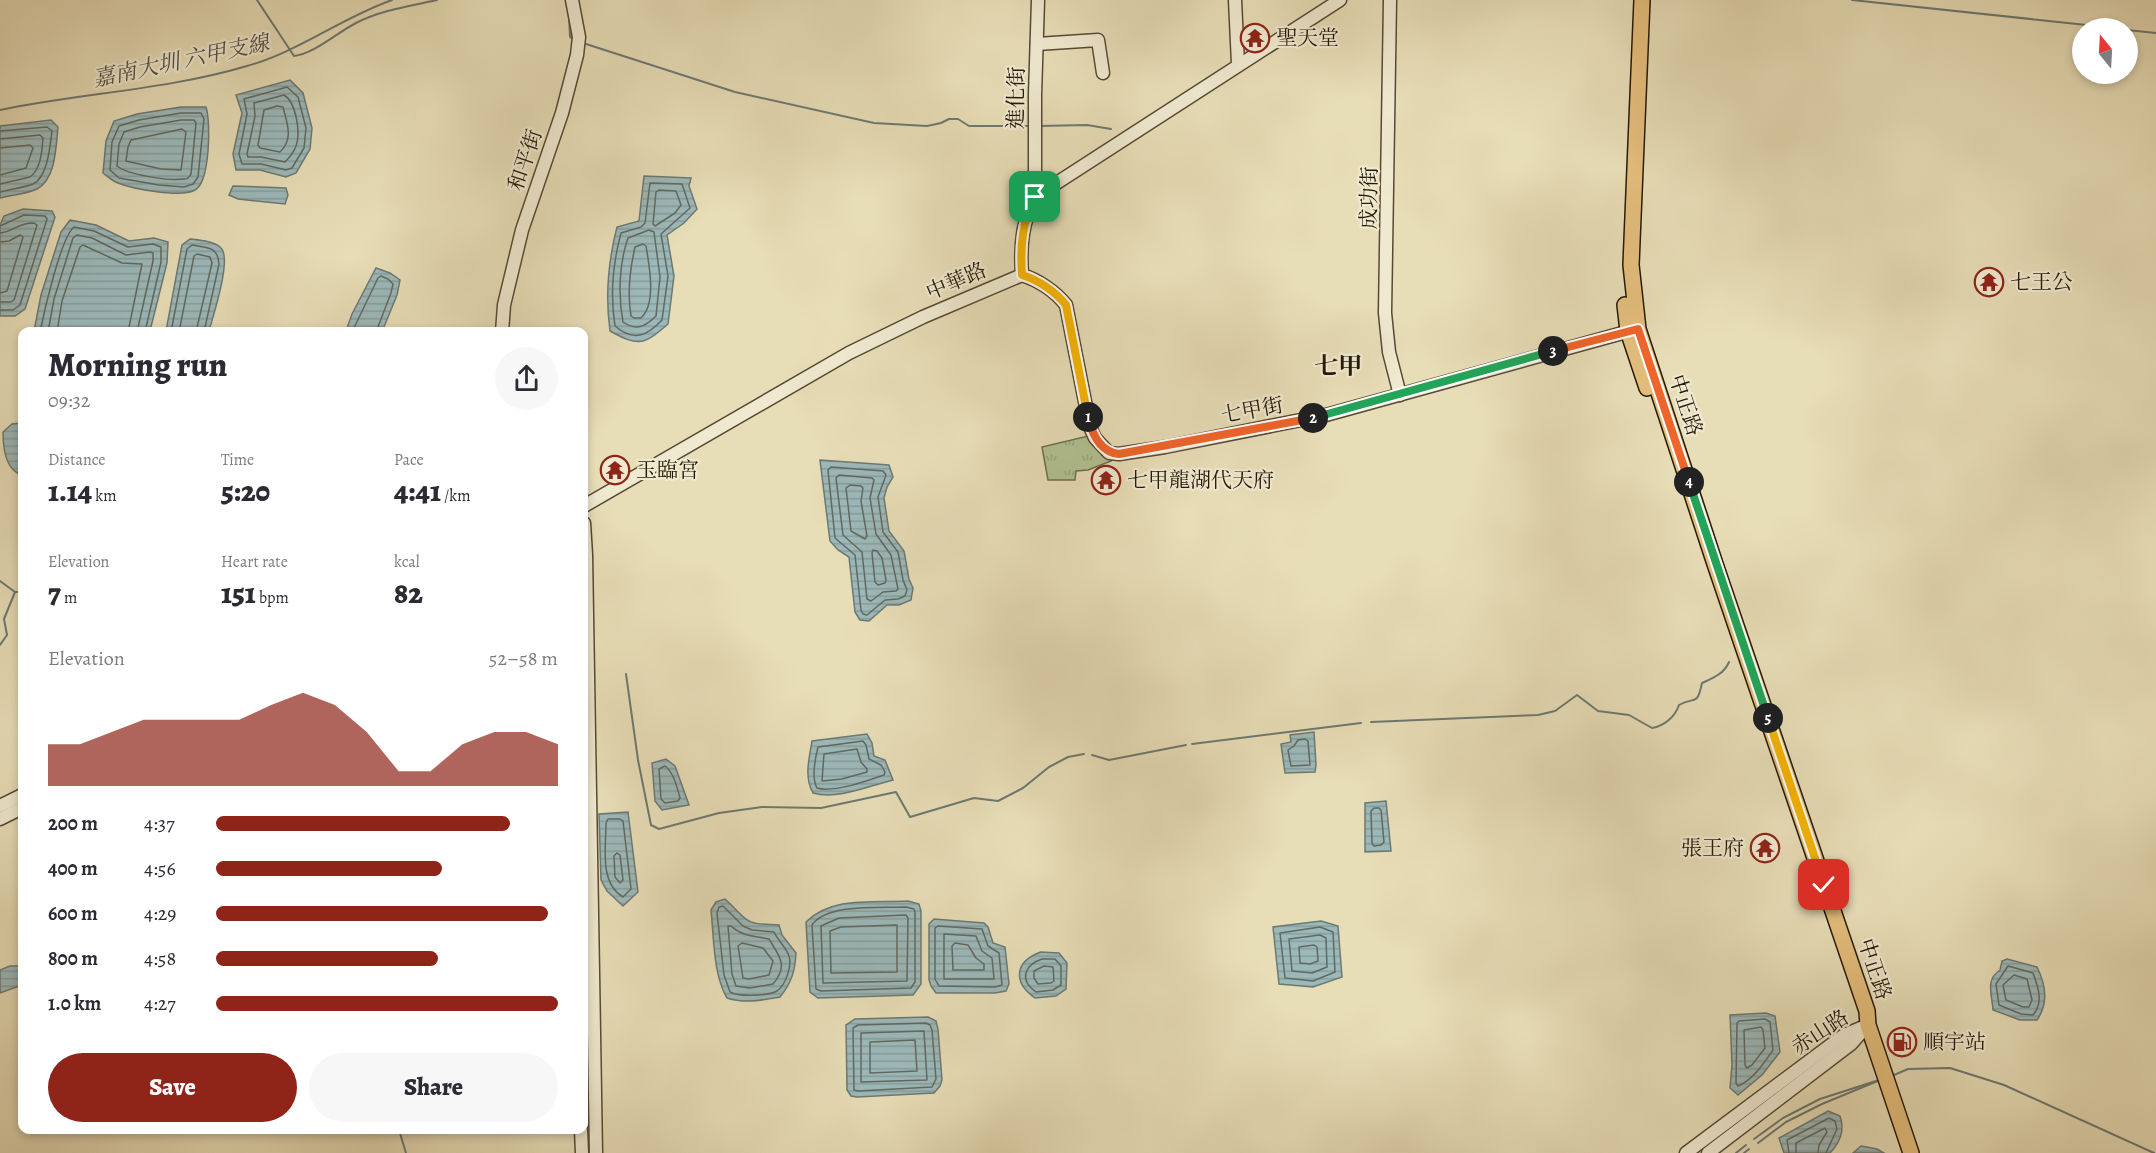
<!DOCTYPE html>
<meta charset="utf-8">
<style>
:root{--surface:#fff;--page:#f7f7f7;--text:#2b2b33;--muted:#7c7c81;--accent:#8f2418}
body{margin:0;font-family:Alegreya,"Noto Serif TC",serif;background:var(--page);color:var(--text);height:100vh;display:flex;flex-direction:column;font-size:22px;white-space:nowrap}
*{box-sizing:border-box;margin:0}
p{font-size:20px;color:var(--muted)}
.icon{flex:none;width:33px;height:33px;fill:none;stroke:currentColor;stroke-width:2;stroke-linecap:round;stroke-linejoin:round}
.map{position:relative;flex:1;overflow:hidden}
.sheet{position:absolute;left:18px;top:327px;width:570px;height:807px;display:flex;flex-direction:column;background:var(--surface);border-radius:12px;box-shadow:0 3px 9px #0003}
.sheet>*{flex:none}
.needle{width:39px;rotate:342deg}
.controls{position:absolute;left:2072px;top:18px;display:grid;gap:12px}
.controls a{display:grid;place-items:center;width:66px;height:66px;border-radius:50%;background:var(--surface);box-shadow:0 3px 9px #0003;font-size:30px}
.pin{position:absolute;display:grid;place-items:center;width:51px;height:51px;color:#fff;margin:-26px;border-radius:12px;box-shadow:0 3px 9px #0006}
.km{position:absolute;width:30px;height:30px;margin:-15px;border-radius:50%;background:#222;color:#fff;font-size:16px;line-height:30px;text-align:center}
.round{display:grid;place-items:center;flex:none;width:63px;height:63px;border-radius:32px;background:var(--page)}
.headline{display:flex;align-items:center;justify-content:space-between;height:102px;padding:0 30px}
h1{font-size:33px;font-weight:800;line-height:45px}
.stats{display:grid;grid-template-columns:repeat(3,1fr);gap:9px;height:102px;padding:6px 30px}
.stats div{display:grid;align-content:center}
.stats b{font-size:30px;font-weight:800}
.stats small{font-size:16px;font-weight:400}
.stats p{font-size:16px}
.chart{height:168px;padding:12px 30px}
.chart p{display:flex;justify-content:space-between}
.chart svg{width:100%;height:108px;margin-top:6px;fill:var(--accent);opacity:.7}
.primary-button{display:flex;gap:12px;margin-top:auto;padding:12px 30px}
.primary-button a{flex:1;height:69px;border-radius:36px;background:var(--accent);color:#fff;font-size:24px;font-weight:800;line-height:69px;text-align:center}
.primary-button a+a{background:var(--page);color:var(--text)}
ul{padding:0 30px;list-style:none;font-size:20px}
li{display:grid;grid-template-columns:96px 72px 1fr;align-items:center;height:45px}
li i{height:15px;border-radius:8px;background:var(--accent)}
.map>svg:first-child{display:block}
</style>
<div class="map">
<svg width="2156" height="1153" viewBox="0 0 2156 1153">
<defs>
<pattern id="park-tufts" width="24" height="20" patternUnits="userSpaceOnUse" patternTransform="scale(1.5)"><rect width="24" height="20" fill="#b1c292"/><path d="M3 7l-1-3M5 7V3M7 7l1-3M15 17l-1-3M17 17v-4M19 17l1-3" fill="none" stroke="#98a67c"/></pattern>
<pattern id="water-rules" width="6" height="5" patternUnits="userSpaceOnUse" patternTransform="scale(1.5)"><rect width="6" height="5" fill="#9cb9ba"/><path d="M0 2.5h6" fill="none" stroke="#869e9e"/></pattern>
</defs>
<rect width="100%" height="100%" fill="#e7ddb7"/>
<filter id="stains"><feTurbulence type="fractalNoise" baseFrequency=".00333" numOctaves="4"/><feColorMatrix values="0 0 0 0 .2 0 0 0 0 .09 0 0 0 0 .02 0 0 0 .5 -.17"/></filter>
<radialGradient id="worn" r=".72"><stop offset=".6" stop-color="#630" stop-opacity="0"/><stop offset="1" stop-color="#630" stop-opacity=".3"/></radialGradient>
<!-- park -->
<path fill="url(#park-tufts)" stroke="#6c6e4c" stroke-width="1.5" d="M1088,436L1093,444L1109,453L1111,461L1088,470L1076,471L1075,480H1048L1042,447Z"/>
<!-- water -->
<g fill="url(#water-rules)" stroke="#6d7972" stroke-width="1.5">
<path d="M290,80L303,93L312,128L310,149L296,173L286,177L260,170H236L233,154L242,113L236,95Z"/>
<path d="M181,107H206C211,122 210,182 195,190C181,198 133,189 118,183C112,181 107,176 103,173L106,141L114,121L137,114Z"/>
<path d="M51,120L58,127C56,146 56,179 37,189C27,194 11,195 0,198V126Z"/>
<path d="M644,176L691,178L689,186L697,209L684,223L667,235L674,276L668,324C644,345 639,347 610,331C605,295 608,262 617,227L639,221Z"/>
<path d="M233,186L286,188L288,195L285,204L238,199L229,195Z"/>
<path d="M23,209L52,211L55,217L25,309L15,316H0V225L4,216Z"/>
<path d="M70,220L96,225L129,241L154,238L168,242L167,263L150,331H34L41,295L61,232Z"/>
<path d="M190,239C199,240 215,241 221,248C232,259 213,316 209,331H166L182,245Z"/>
<path d="M376,268L390,273L400,280L397,295L384,327L381,331H346L352,314Z"/>
<path d="M21,423L22,424V475C5,470 3,448 3,432L12,424Z"/>
<path d="M820,460L889,465L893,477L887,487L884,498L889,531L904,551L909,579L913,588L911,600L899,605H887L869,621L860,620L855,612L849,557L838,550L830,541Z"/>
<path d="M1314,732L1316,765L1315,772L1285,773L1281,744L1291,742L1290,735Z"/>
<path d="M867,734L872,743L874,756L885,760L893,780C868,786 838,800 813,793C804,777 809,759 812,741Z"/>
<path d="M666,759L675,766L689,805L662,810L655,801L652,763Z"/>
<path d="M1386,801L1391,851L1365,852V803Z"/>
<path d="M628,812L638,892L623,906L607,891L601,880L599,814Z"/>
<path d="M725,899C750,922 742,924 779,925L782,935L796,953C795,971 792,982 780,997C762,1000 745,1004 727,998C713,974 714,938 711,910L716,902Z"/>
<path d="M908,901L919,904L921,911V984L913,995L818,998L810,992L806,922C832,896 874,903 908,901Z"/>
<path d="M934,919L984,923L988,927L993,943L1005,947L1009,984L1006,991L995,993H936L931,986L929,980V924Z"/>
<path d="M1321,921L1338,926L1342,977L1313,987L1279,984L1273,927Z"/>
<path d="M1041,952L1059,953L1067,963L1066,989L1056,996L1035,998C1012,982 1015,961 1041,952Z"/>
<path d="M2007,959L2037,967C2046,985 2049,1003 2037,1020H2020L1993,1010C1992,994 1985,980 2000,970L2002,961Z"/>
<path d="M10,966H22V985L0,993V970Z"/>
<path d="M1766,1013L1775,1016L1780,1052L1762,1075L1738,1095L1730,1088L1732,1065L1730,1015Z"/>
<path d="M928,1017L936,1021L938,1029L942,1080L940,1086L934,1093L857,1097L851,1096L847,1090L846,1025L855,1019Z"/>
<path d="M1828,1111L1840,1116C1845,1131 1840,1142 1830,1153H1784L1779,1138Z"/>
<path d="M1861,1146L1877,1149L1884,1153H1853Z"/>
</g>
<g fill="none" stroke-linecap="round" stroke-linejoin="round">
<!-- shore -->
<g stroke="#616960" stroke-width="1.5">
<path d="M287,87L298,97L306,128L304,148L292,168L286,170L261,164H242L239,154L247,114L244,99Z"/>
<path d="M284,95C296,102 301,133 296,146C294,152 289,158 285,162L261,157H248L247,154L255,116L254,103Z"/>
<path d="M277,106L283,107C287,123 294,139 280,152L260,148L258,145L264,110Z"/>
<path d="M181,113H201L204,119L198,177L193,184L184,187L159,185L119,178L110,170L112,142L119,126L139,120Z"/>
<path d="M181,120H194L196,123L191,174C188,178 189,179 183,179C169,181 128,175 117,166L119,144L124,132L140,127Z"/>
<path d="M182,129L186,132L181,170L161,169L126,161L128,147L131,140Z"/>
<path d="M0,131L47,127L52,131C50,145 48,177 33,184C23,188 10,189 0,192"/>
<path d="M0,139L40,135L43,138C42,151 41,169 30,177L0,184"/>
<path d="M0,148L30,145L33,148L26,168L0,175"/>
<path d="M650,183L682,184L690,208L661,234L668,276L662,320C647,336 634,342 615,326C610,295 613,263 621,233L641,227L645,223Z"/>
<path d="M659,190L676,191L681,205L675,213L655,226L653,224L656,192Z"/>
<path d="M0,226L24,215L45,216L47,219L20,305L13,310H0"/>
<path d="M649,230L654,232L660,277L656,316C645,327 636,331 623,322C618,295 619,264 628,238Z"/>
<path d="M0,233C13,232 17,223 34,223L37,225L14,300L11,302H0"/>
<path d="M0,242L9,241L20,235L23,237L7,291L0,293"/>
<path d="M643,244L646,246C649,264 657,304 641,318H634L631,316C627,293 630,269 635,247Z"/>
<path d="M40,332C44,312 61,237 74,227L94,231L128,247L153,244L161,247V262L145,332"/>
<path d="M48,332L54,299L73,238L77,235L92,238L126,255L150,252L153,253V261L137,332"/>
<path d="M57,332L62,301L80,247L83,245L122,263L142,264L128,332"/>
<path d="M171,332L187,249L192,245C207,248 218,246 219,264L204,332"/>
<path d="M179,332L194,256L197,254L210,257L212,263L196,332"/>
<path d="M352,332L378,278L381,276L388,279L393,284L391,293L376,332"/>
<path d="M831,467L883,471L886,475L878,497L883,532L898,552L903,580L907,590L905,596L898,599L885,600L867,615L863,614L861,610L855,555L835,538L828,470Z"/>
<path d="M839,475L872,478L874,480L870,498L876,534L891,555L898,589L896,591L883,592L871,601L867,599L862,552L843,535L836,478Z"/>
<path d="M850,485L861,486L863,488L861,501L867,536L865,539L851,531L846,488Z"/>
<path d="M873,550L877,551L882,558L886,580L885,583L878,585L875,582L872,553Z"/>
<path d="M1305,739L1308,741L1310,765L1291,766L1288,750L1294,746L1298,740Z"/>
<path d="M863,741L866,745L869,759L881,765L885,772L884,775C867,781 833,793 817,788C811,777 815,759 818,747Z"/>
<path d="M857,749L861,762L867,769V772L842,779L822,781L824,754Z"/>
<path d="M665,766C674,773 677,787 680,798L678,801L665,803L661,799L659,769Z"/>
<path d="M1374,808H1379L1381,810L1384,842L1381,845L1374,846L1372,843L1371,811Z"/>
<path d="M608,819H620L623,821L631,889L623,897C599,883 606,847 606,823Z"/>
<path d="M617,853L620,855L623,880L620,883L615,877L614,856Z"/>
<path d="M723,906L743,926L752,930L774,932C777,939 787,949 789,956C792,965 786,985 777,991C768,996 739,997 730,992L724,975L717,913L719,907Z"/>
<path d="M906,907L914,909L915,912V982L911,988L821,991L816,989L812,925C827,903 882,908 906,907Z"/>
<path d="M906,915L908,918L907,981L823,983L821,926L839,918Z"/>
<path d="M897,925V972L831,973L830,931L841,927Z"/>
<path d="M728,926H731C743,937 755,936 769,939C779,956 789,965 773,984L750,988L736,986L732,974Z"/>
<path d="M938,926L982,929L988,946L999,953L1002,985L995,987L939,986L935,979V928Z"/>
<path d="M1320,927L1333,932L1335,972L1313,981L1285,978L1280,933Z"/>
<path d="M944,934L976,936L982,951L992,958L994,979H944Z"/>
<path d="M1320,935L1326,938L1327,967L1312,973L1292,971L1289,939Z"/>
<path d="M742,943L763,948L773,961L769,975L749,979L743,978L738,946Z"/>
<path d="M955,943L968,945L976,958L984,964V970H953L952,946Z"/>
<path d="M1314,945L1317,947L1318,961L1310,964L1300,963L1299,947Z"/>
<path d="M1042,959H1055L1061,966V985L1053,990L1036,992C1019,980 1024,965 1042,959Z"/>
<path d="M1044,966L1053,967L1054,981L1051,983L1038,984L1034,978V971Z"/>
<path d="M2008,966L2033,973C2038,987 2044,1002 2033,1015L2021,1014L1999,1005L1996,984Z"/>
<path d="M2014,975L2027,979L2032,1000L2029,1007H2023L2006,1000L2003,985Z"/>
<path d="M1765,1019L1770,1022L1773,1050C1764,1063 1752,1081 1738,1086L1736,1083L1737,1023L1739,1021Z"/>
<path d="M926,1023L930,1025L932,1030L936,1079L932,1087L858,1091L854,1090L853,1028L858,1025Z"/>
<path d="M1761,1027L1763,1030L1765,1048L1752,1065L1747,1068L1745,1065L1744,1030Z"/>
<path d="M924,1031L927,1080L861,1082V1033Z"/>
<path d="M915,1040L917,1071L870,1073V1042Z"/>
<path d="M1789,1153L1787,1140L1829,1118L1835,1121L1837,1129L1826,1153"/>
<path d="M1796,1153V1143L1825,1128L1827,1132L1819,1145L1818,1153"/>
</g>
<!-- stream -->
<g stroke="#6d7972" stroke-width="2">
<path d="M257,0L294,56C314,54 338,32 356,23C381,10 410,6 437,0"/>
<path d="M1852,0L2115,28"/>
<path d="M569,15L570,37L574,40"/>
<path d="M2127,30L2156,33"/>
<path d="M586,44L735,92L874,123L927,126L941,123L949,119H958L969,126H1030"/>
<path d="M0,110C82,93 166,90 247,66C298,52 341,18 392,0"/>
<path d="M1039,126L1087,125L1111,129"/>
<path d="M0,581L15,592H22"/>
<path d="M0,645L7,635L4,619L15,592"/>
<path d="M626,674L638,760L651,825L659,829L719,813L762,807L821,808L896,792L910,817L974,798L998,801L1023,788L1049,767L1068,757L1084,754"/>
<path d="M1371,722L1538,715L1555,711L1577,695L1598,711L1629,715L1652,728C1664,726 1675,717 1679,705C1695,696 1697,707 1702,683C1713,678 1724,674 1729,662"/>
<path d="M1192,744L1361,723"/>
<path d="M1092,755L1109,760L1186,745"/>
<path d="M584,874L589,1125"/>
<path d="M1894,1075L1908,1069L1950,1068L2004,1085L2154,1153"/>
<path d="M399,1130L406,1153"/>
<path d="M1754,1139L1783,1118L1820,1099L1879,1080"/>
<path d="M1758,1143L1786,1122L1822,1104L1880,1080"/>
<path d="M1736,1153L1746,1145"/>
<path d="M1744,1153L1749,1149"/>
</g>
<!-- minor casing -->
<g stroke="#564a33" stroke-width="15">
<g id="minor">
<path d="M1235,0L1238,64"/>
<path d="M1390,0L1385,313L1389,352L1400,395"/>
<path d="M1037,44L1098,40L1103,73"/>
<path d="M1035,197V95L1038,0"/>
<path d="M1022,275C1038,280 1055,291 1066,305L1090,427L1095,438L1109,453L1119,454L1165,447L1326,415L1637,329"/>
<path d="M1022,275C1020,247 1022,222 1035,197L1340,0"/>
<path d="M502,332L504,305L522,230L562,113L577,55L579,37L572,0"/>
<path d="M584,506L849,353L923,317L1022,275"/>
<path d="M584,523L586,555L596,1153"/>
<path d="M0,806L22,795"/>
<path d="M0,819L22,808"/>
<path d="M581,1130L582,1153"/>
<path d="M1686,1153L1844,1035L1868,1025"/>
<path d="M1708,1153L1851,1044L1865,1028"/>
</g>
</g>
<!-- major casing -->
<g stroke="#261907" stroke-width="18">
<g id="major">
<path d="M1642,0L1631,265L1638,329L1715,564L1867,1011L1868,1025L1911,1153"/>
<path d="M1625,305L1628,331L1647,388"/>
</g>
</g>
<!-- minor -->
<use href="#minor" stroke="#efe9d0" stroke-width="12"/>
<!-- major -->
<use href="#major" stroke="#e4be7c" stroke-width="15"/>
</g>
<g fill="none" stroke-linecap="round" stroke-linejoin="round">
<!-- split-1 casing -->
<g stroke="#fff" stroke-width="12">
<path id="split-1" d="M1035,197C1022,222 1020,247 1022,275C1038,280 1055,291 1066,305L1088,417"/>
</g>
<!-- split-2 casing -->
<g stroke="#fff" stroke-width="12">
<path id="split-2" d="M1088,417C1092,434 1100,452 1119,454L1313,418"/>
</g>
<!-- split-3 casing -->
<g stroke="#fff" stroke-width="12">
<path id="split-3" d="M1313,418L1553,351"/>
</g>
<!-- split-4 casing -->
<g stroke="#fff" stroke-width="12">
<path id="split-4" d="M1553,351L1638,329L1689,482"/>
</g>
<!-- split-5 casing -->
<g stroke="#fff" stroke-width="12">
<path id="split-5" d="M1689,482L1768,718"/>
</g>
<!-- split-6 casing -->
<g stroke="#fff" stroke-width="12">
<path id="split-6" d="M1768,718L1824,885"/>
</g>
<!-- split-1 -->
<use href="#split-1" stroke="#f5b400" stroke-width="8"/>
<!-- split-2 -->
<use href="#split-2" stroke="#f0652b" stroke-width="8"/>
<!-- split-3 -->
<use href="#split-3" stroke="#22a559" stroke-width="8"/>
<!-- split-4 -->
<use href="#split-4" stroke="#f0652b" stroke-width="8"/>
<!-- split-5 -->
<use href="#split-5" stroke="#22a559" stroke-width="8"/>
<!-- split-6 -->
<use href="#split-6" stroke="#f5b400" stroke-width="8"/>
</g>
<!-- icons -->
<defs>
<g id="temple-ring" transform="scale(1.5)"><circle r="9.5" fill="#efe9d0" stroke="#8f2418" stroke-width="1.5"/><path d="M0-6L5-2H3V0L6.5 2.5H4V6H1.5V3h-3V6H-4V2.5H-6.5L-3 0V-2H-5Z" fill="#8f2418"/></g>
<g id="fuel-ring" transform="scale(1.5)"><circle r="9.5" fill="#efe9d0" stroke="#8f2418" stroke-width="1.5"/><path d="M-5.5-6h7V0h2V4h1.3V-2.5L3-4.5l.8-.8L6-3V5H2.5V1h-1V6h-7ZM-4.2-4.7v3.2H.2V-4.7Z" fill="#8f2418"/></g>
</defs>
<g fill-rule="evenodd">
<use href="#temple-ring" x="1255" y="38"/>
<use href="#temple-ring" x="1989" y="282"/>
<use href="#temple-ring" x="615" y="470"/>
<use href="#temple-ring" x="1106" y="480"/>
<use href="#temple-ring" x="1765" y="848"/>
<use href="#fuel-ring" x="1902" y="1042"/>
</g>
<g text-anchor="middle" dominant-baseline="central" stroke-width="4.5" stroke-linejoin="round" paint-order="stroke">
<!-- poi labels -->
<g font-size="21" fill="#261907" stroke="#efe9d0" text-anchor="start">
<text x="1276" y="38">聖天堂</text>
<text x="2010" y="282">七王公</text>
<text x="636" y="470">玉臨宮</text>
<text x="1127" y="480">七甲龍湖代天府</text>
<text x="1744" y="848" text-anchor="end">張王府</text>
<text x="1923" y="1042">順宇站</text>
</g>
<!-- street labels -->
<g font-size="21" fill="#261907" stroke="#efe9d0">
<text transform="translate(1016 98) rotate(-89)">進化街</text>
<text transform="translate(525 160) rotate(-71)">和平街</text>
<text transform="translate(1369 198) rotate(-89)">成功街</text>
<text transform="translate(956 281) rotate(-23)">中華路</text>
<text transform="translate(1686 405) rotate(72)">中正路</text>
<text transform="translate(1252 410) rotate(-10)">七甲街</text>
<text transform="translate(1875 969) rotate(72)">中正路</text>
<text transform="translate(1820 1032) rotate(-33)">赤山路</text>
</g>
<!-- water labels -->
<g font-size="22" font-style="italic" fill="#4f5146" stroke="#efe9d0">
<text transform="translate(181 61) rotate(-12)">嘉南大圳 六甲支線</text>
</g>
<!-- quarter labels -->
<g font-size="24" font-weight="bold" fill="#261907" stroke="#efe9d0">
<text x="1338" y="366">七甲</text>
</g>
</g>
<rect width="100%" height="100%" filter="url(#stains)"/>
<rect width="100%" height="100%" fill="url(#worn)"/>
</svg>
<div class="controls">
<a><svg class="needle" viewBox="-14 -14 28 28"><path d="M0-13l5 13h-10z" fill="#e53935"/><path d="M0 13l5-13h-10z" fill="#7c7c81"/></svg></a>
</div>
<div class="pin" style="left:1035px;top:197px;background:#1e9e55"><svg class="icon" aria-label="arrive" viewBox="0 0 24 24"><path d="M6 21V4h12l-3 4 3 4H6"/></svg></div>
<div class="pin" style="left:1824px;top:885px;background:#d93025"><svg class="icon" aria-label="check" viewBox="0 0 24 24"><path d="M5 12l5 5 9-10"/></svg></div>
<b class="km" style="left:1088px;top:417px">1</b>
<b class="km" style="left:1313px;top:418px">2</b>
<b class="km" style="left:1553px;top:351px">3</b>
<b class="km" style="left:1689px;top:482px">4</b>
<b class="km" style="left:1768px;top:718px">5</b>
<section class="sheet">
<div class="headline"><div><h1>Morning run</h1><p>09:32</p></div><a class="round"><svg class="icon" aria-label="share" viewBox="0 0 24 24"><path d="M12 15V3M7 8l5-5 5 5M5 13v7h14v-7"/></svg></a></div>
<div class="stats">
<div><p>Distance</p><b>1.14<small> km</small></b></div>
<div><p>Time</p><b>5:20</b></div>
<div><p>Pace</p><b>4:41<small> /km</small></b></div>
</div>
<div class="stats">
<div><p>Elevation</p><b>7<small> m</small></b></div>
<div><p>Heart rate</p><b>151<small> bpm</small></b></div>
<div><p>kcal</p><b>82</b></div>
</div>
<div class="chart"><p><span>Elevation</span>52–58 m</p>
<svg viewBox="0 0 160 44" preserveAspectRatio="none"><path d="M0 44V27L10 27L20 22L30 17L40 17L50 17L60 17L70 11L80 6L90 11L100 22L110 38L120 38L130 27L140 22L150 22L160 27V44z"/></svg>
</div>
<ul>
<li><b>200 m</b>4:37<i style="width:86%"></i></li>
<li><b>400 m</b>4:56<i style="width:66%"></i></li>
<li><b>600 m</b>4:29<i style="width:97%"></i></li>
<li><b>800 m</b>4:58<i style="width:65%"></i></li>
<li><b>1.0 km</b>4:27<i style="width:100%"></i></li>
</ul>
<div class="primary-button"><a>Save</a><a>Share</a></div>
</section>
</div>
